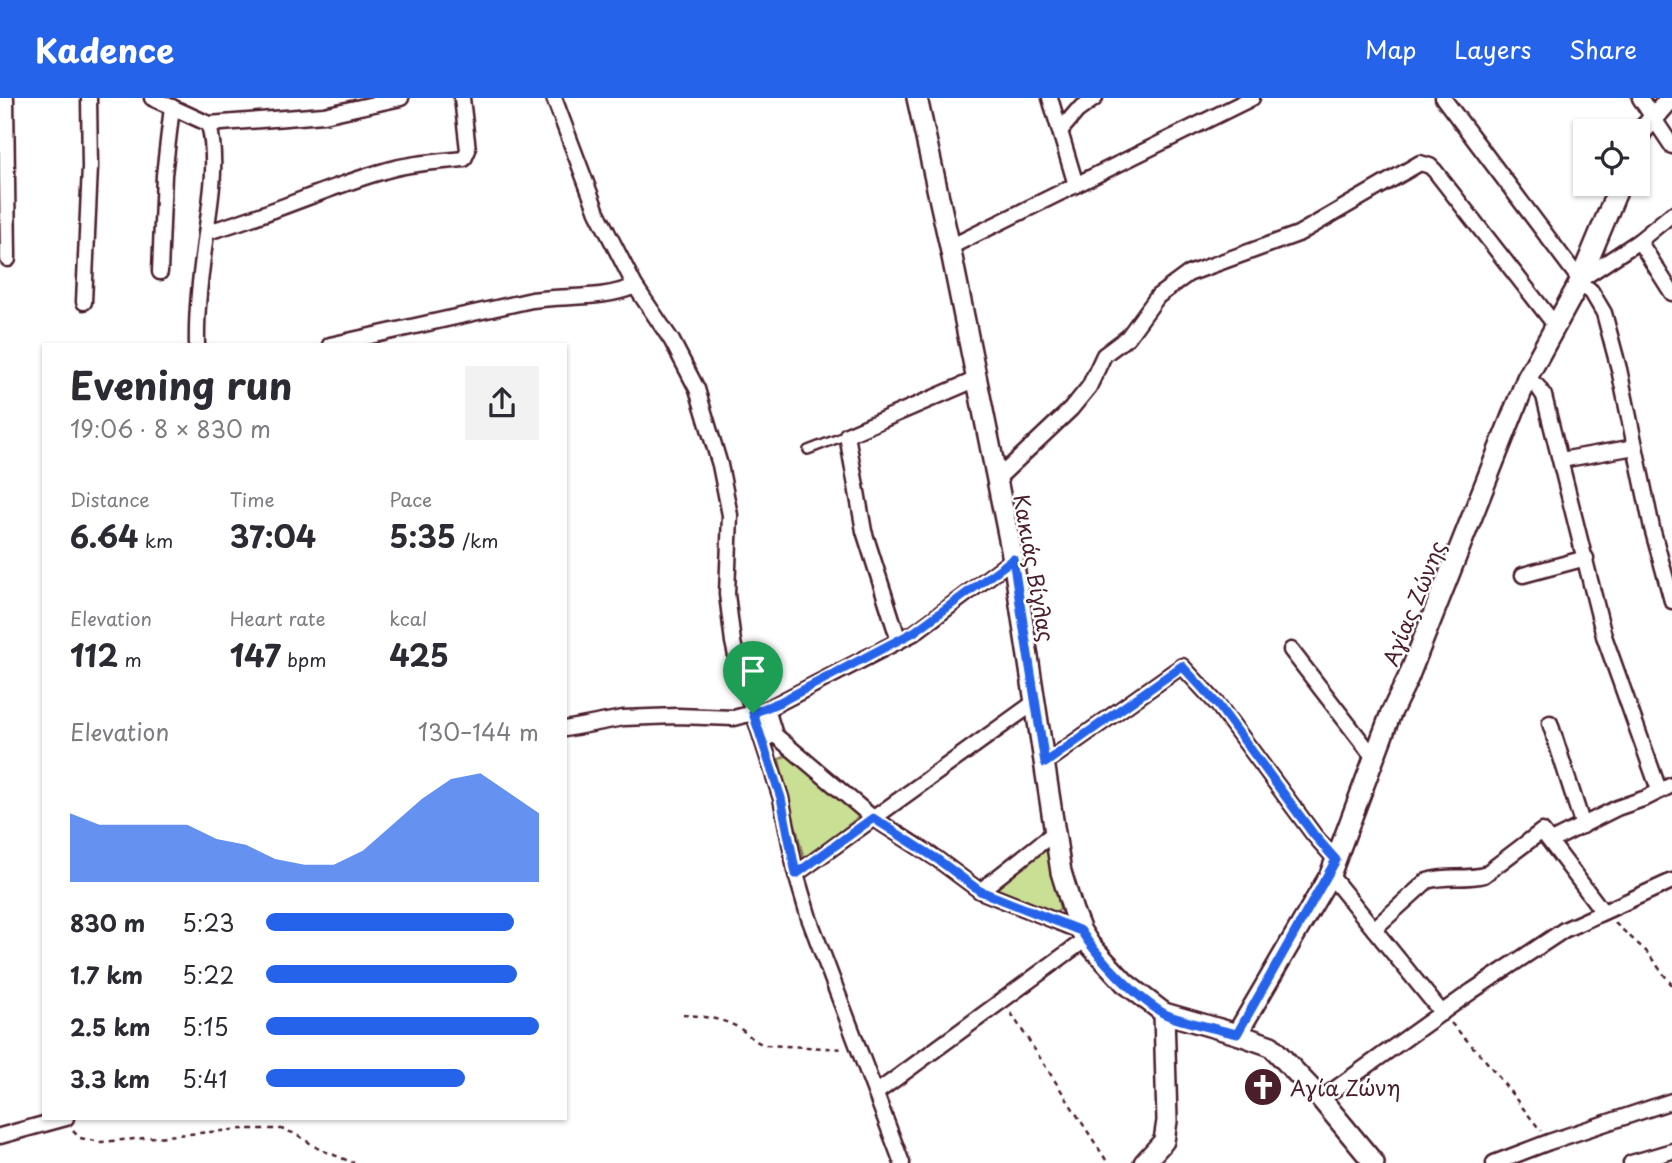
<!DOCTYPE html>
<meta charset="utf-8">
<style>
:root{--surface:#fff;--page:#f2f2f3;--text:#2b2b33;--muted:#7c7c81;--accent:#2563eb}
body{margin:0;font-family:"Playpen Sans",sans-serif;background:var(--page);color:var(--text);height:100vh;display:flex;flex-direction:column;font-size:26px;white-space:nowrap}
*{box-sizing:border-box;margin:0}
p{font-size:23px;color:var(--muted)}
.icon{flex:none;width:38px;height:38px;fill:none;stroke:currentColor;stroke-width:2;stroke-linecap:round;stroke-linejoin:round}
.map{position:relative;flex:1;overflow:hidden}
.details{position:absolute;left:42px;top:245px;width:525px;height:777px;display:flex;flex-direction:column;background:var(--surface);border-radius:0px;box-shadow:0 2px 5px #0004}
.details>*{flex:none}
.fabs{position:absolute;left:1573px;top:21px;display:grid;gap:14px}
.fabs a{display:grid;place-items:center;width:77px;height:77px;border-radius:0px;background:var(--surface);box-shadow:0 2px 5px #0004;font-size:35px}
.pin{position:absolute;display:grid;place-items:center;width:60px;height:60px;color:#fff;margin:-72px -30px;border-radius:50% 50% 50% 0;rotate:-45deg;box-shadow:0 0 7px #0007}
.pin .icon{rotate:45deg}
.round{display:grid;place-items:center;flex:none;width:74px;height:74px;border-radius:0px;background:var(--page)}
.overview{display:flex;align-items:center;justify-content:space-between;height:119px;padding:0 28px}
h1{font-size:38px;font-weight:700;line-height:52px}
.metrics{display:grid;grid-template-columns:repeat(3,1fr);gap:10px;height:119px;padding:7px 28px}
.metrics div{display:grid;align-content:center}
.metrics b{font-size:30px;font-weight:700}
.metrics small{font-size:19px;font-weight:400}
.metrics p{font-size:19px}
.chart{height:196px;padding:14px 28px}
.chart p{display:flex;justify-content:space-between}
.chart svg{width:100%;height:126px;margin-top:7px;fill:var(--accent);opacity:.7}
ul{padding:0 28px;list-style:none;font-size:23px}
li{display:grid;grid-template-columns:112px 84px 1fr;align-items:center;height:52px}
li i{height:18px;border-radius:9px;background:var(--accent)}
header{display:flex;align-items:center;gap:42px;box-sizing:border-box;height:98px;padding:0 35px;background:var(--accent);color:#fff}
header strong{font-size:33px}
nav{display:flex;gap:38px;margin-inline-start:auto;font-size:24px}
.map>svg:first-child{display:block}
</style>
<header>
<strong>Kadence</strong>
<nav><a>Map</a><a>Layers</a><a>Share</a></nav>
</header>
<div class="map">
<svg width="1672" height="1065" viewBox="0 0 1672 1065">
<rect width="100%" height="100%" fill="#fff"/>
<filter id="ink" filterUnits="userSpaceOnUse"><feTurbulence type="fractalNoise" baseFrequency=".0143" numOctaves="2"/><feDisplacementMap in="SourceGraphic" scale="14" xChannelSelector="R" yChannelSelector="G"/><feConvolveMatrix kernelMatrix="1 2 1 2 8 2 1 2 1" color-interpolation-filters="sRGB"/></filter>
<g filter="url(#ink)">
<!-- green -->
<g fill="#c9df94" stroke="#8a7f60" stroke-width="2">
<path d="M790,656L861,717L804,761L779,661Z"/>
<path d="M1048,747L1060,811L1055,816L992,790Z"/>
</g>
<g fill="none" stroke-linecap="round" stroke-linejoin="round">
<!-- lane casing -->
<g stroke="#4a1f2b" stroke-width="12">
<path id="lane" d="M808,352L847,337"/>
</g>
<!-- street casing -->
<g stroke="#4a1f2b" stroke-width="19">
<g id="street">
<path d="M6,0L8,161"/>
<path d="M152,0L209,26L324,17L401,0"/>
<path d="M554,0L597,114L635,188L672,243L697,291L720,367L730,417L727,496L733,544L738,567L781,700L796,776L809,820L902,1065"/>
<path d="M1050,0L1076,87"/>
<path d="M1443,0L1580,182L1639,143L1672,195"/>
<path d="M1640,0L1672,48"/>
<path d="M1060,33L1077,13L1095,0"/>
<path d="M207,134C267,118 324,90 384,73C410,65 437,64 464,61L468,52L462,0"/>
<path d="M1639,143L1672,116"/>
<path d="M950,149L1252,0"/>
<path d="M160,174L164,77L172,9"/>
<path d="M1578,187L1591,193L1604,215L1619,271L1652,430L1672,503"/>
<path d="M84,204L90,69L89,0"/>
<path d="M197,247C196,207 202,168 207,128C212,94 217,60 209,26"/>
<path d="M330,247L532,202C568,197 602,202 635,188"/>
<path d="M1527,280L1538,289L1544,298L1604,538L1659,692"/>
<path d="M1561,362L1635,349"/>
<path d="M996,382L1071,311L1089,289L1104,257L1128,239L1158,198L1188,176L1298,136L1420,65L1430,68L1435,73L1555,227"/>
<path d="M1523,477L1586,460"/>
<path d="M899,543L864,433L847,337L977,281"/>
<path d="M1291,552L1375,661"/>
<path d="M767,611L775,637"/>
<path d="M1550,625L1583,728"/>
<path d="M565,631L623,620L677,618L734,620L767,611L914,535L1013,461"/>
<path d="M762,641L775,637L873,720L937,761L980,793L1081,833"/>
<path d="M1045,665L1182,568L1218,607L1314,737L1336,762"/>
<path d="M1551,743L1617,710L1646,700L1672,687"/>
<path d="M796,776L1035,604"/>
<path d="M1330,777L1442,915"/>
<path d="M980,793L1055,734"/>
<path d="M1374,831L1427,783C1446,777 1465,782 1484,777L1542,733L1603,814"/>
<path d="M876,995L1086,841"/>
<path d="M1321,1001L1472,893L1564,832L1672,783"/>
<path d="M0,1038L66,1020"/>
<path d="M1494,1065L1549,1044L1672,1003"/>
<path d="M1631,1065L1672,1053"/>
</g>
</g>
<!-- secondary casing -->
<g stroke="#4a1f2b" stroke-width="24">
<g id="secondary">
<path d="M917,0L950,149L1013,461L1061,774L1073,813L1081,833L1090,847L1125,885L1164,915L1237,936L1271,948L1321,1001L1374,1065"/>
<path d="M1638,42L1642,33L1671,0"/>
<path d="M1237,936L1330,777L1391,615L1408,580L1527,280L1578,187L1620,86"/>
<path d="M1144,1065L1164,1043L1167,1023L1164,915"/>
</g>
</g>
<!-- path -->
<g stroke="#4a1f2b" stroke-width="2.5" stroke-dasharray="5 5" stroke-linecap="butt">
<path d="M1615,825L1646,853L1672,887"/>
<path d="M1011,915L1108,1065"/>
<path d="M683,916C702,919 725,920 742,932C750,938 755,944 765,947L845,951"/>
<path d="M1451,925L1486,963L1541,1033"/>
<path d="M73,1033L80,1040L101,1044L243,1031H281L296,1036L319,1051L354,1065"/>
</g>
<!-- lane -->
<use href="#lane" stroke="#fff" stroke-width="7"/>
<!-- street -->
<use href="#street" stroke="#fff" stroke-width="14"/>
<!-- secondary -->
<use href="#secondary" stroke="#fff" stroke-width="19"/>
</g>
</g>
<g fill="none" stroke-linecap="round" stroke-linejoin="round" filter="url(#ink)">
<!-- route casing -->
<g stroke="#fff" stroke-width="14">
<path id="route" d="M1013,461L1045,665L1182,568L1218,607L1314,737L1336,762L1237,936C1219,931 1177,923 1163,915C1136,899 1097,859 1081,833L980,793L937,761L873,720L796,776L781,700L753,615L780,604L914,534Z"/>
</g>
<!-- route -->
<use href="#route" stroke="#2563eb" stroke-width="9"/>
</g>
<!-- icons -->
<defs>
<g id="church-disc" transform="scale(2.0125)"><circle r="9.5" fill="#4a1f2b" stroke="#fff"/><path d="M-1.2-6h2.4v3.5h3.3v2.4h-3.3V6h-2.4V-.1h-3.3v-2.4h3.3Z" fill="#fff"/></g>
</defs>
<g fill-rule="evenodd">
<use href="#church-disc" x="1263" y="989"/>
</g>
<g text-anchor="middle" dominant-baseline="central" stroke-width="5" stroke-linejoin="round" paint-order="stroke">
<!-- street labels -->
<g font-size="21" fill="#4a1f2b" stroke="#fff">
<text transform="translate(1035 470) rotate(80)">Κακιάς Βίγλας</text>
<text transform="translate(1413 505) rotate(-68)">Αγίας Ζώνης</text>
</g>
<!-- poi labels -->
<g font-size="21" fill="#4a1f2b" stroke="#fff" text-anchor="start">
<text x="1290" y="989">Αγία Ζώνη</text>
</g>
</g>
</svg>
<div class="fabs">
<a><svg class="icon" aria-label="locate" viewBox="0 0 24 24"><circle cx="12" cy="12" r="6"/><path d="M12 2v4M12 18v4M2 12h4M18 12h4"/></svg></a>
</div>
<div class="pin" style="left:753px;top:615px;background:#1e9e55"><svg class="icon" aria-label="arrive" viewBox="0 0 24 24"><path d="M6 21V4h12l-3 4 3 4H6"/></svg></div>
<section class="details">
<div class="overview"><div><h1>Evening run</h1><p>19:06 · 8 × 830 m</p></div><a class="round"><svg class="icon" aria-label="share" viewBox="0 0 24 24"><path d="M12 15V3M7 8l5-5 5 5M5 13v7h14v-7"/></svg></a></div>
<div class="metrics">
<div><p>Distance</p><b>6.64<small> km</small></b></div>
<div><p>Time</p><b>37:04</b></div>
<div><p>Pace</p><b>5:35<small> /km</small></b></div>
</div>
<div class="metrics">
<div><p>Elevation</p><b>112<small> m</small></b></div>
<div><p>Heart rate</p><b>147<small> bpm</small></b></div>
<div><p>kcal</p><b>425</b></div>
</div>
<div class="chart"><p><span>Elevation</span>130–144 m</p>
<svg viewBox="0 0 160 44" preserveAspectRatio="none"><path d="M0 44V20L10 24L20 24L30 24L40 24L50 29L60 31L70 36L80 38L90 38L100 33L110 24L120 15L130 8L140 6L150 13L160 20V44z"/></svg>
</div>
<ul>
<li><b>830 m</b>5:23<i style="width:91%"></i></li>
<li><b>1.7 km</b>5:22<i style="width:92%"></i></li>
<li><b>2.5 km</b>5:15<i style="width:100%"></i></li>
<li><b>3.3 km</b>5:41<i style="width:73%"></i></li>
</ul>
</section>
</div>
